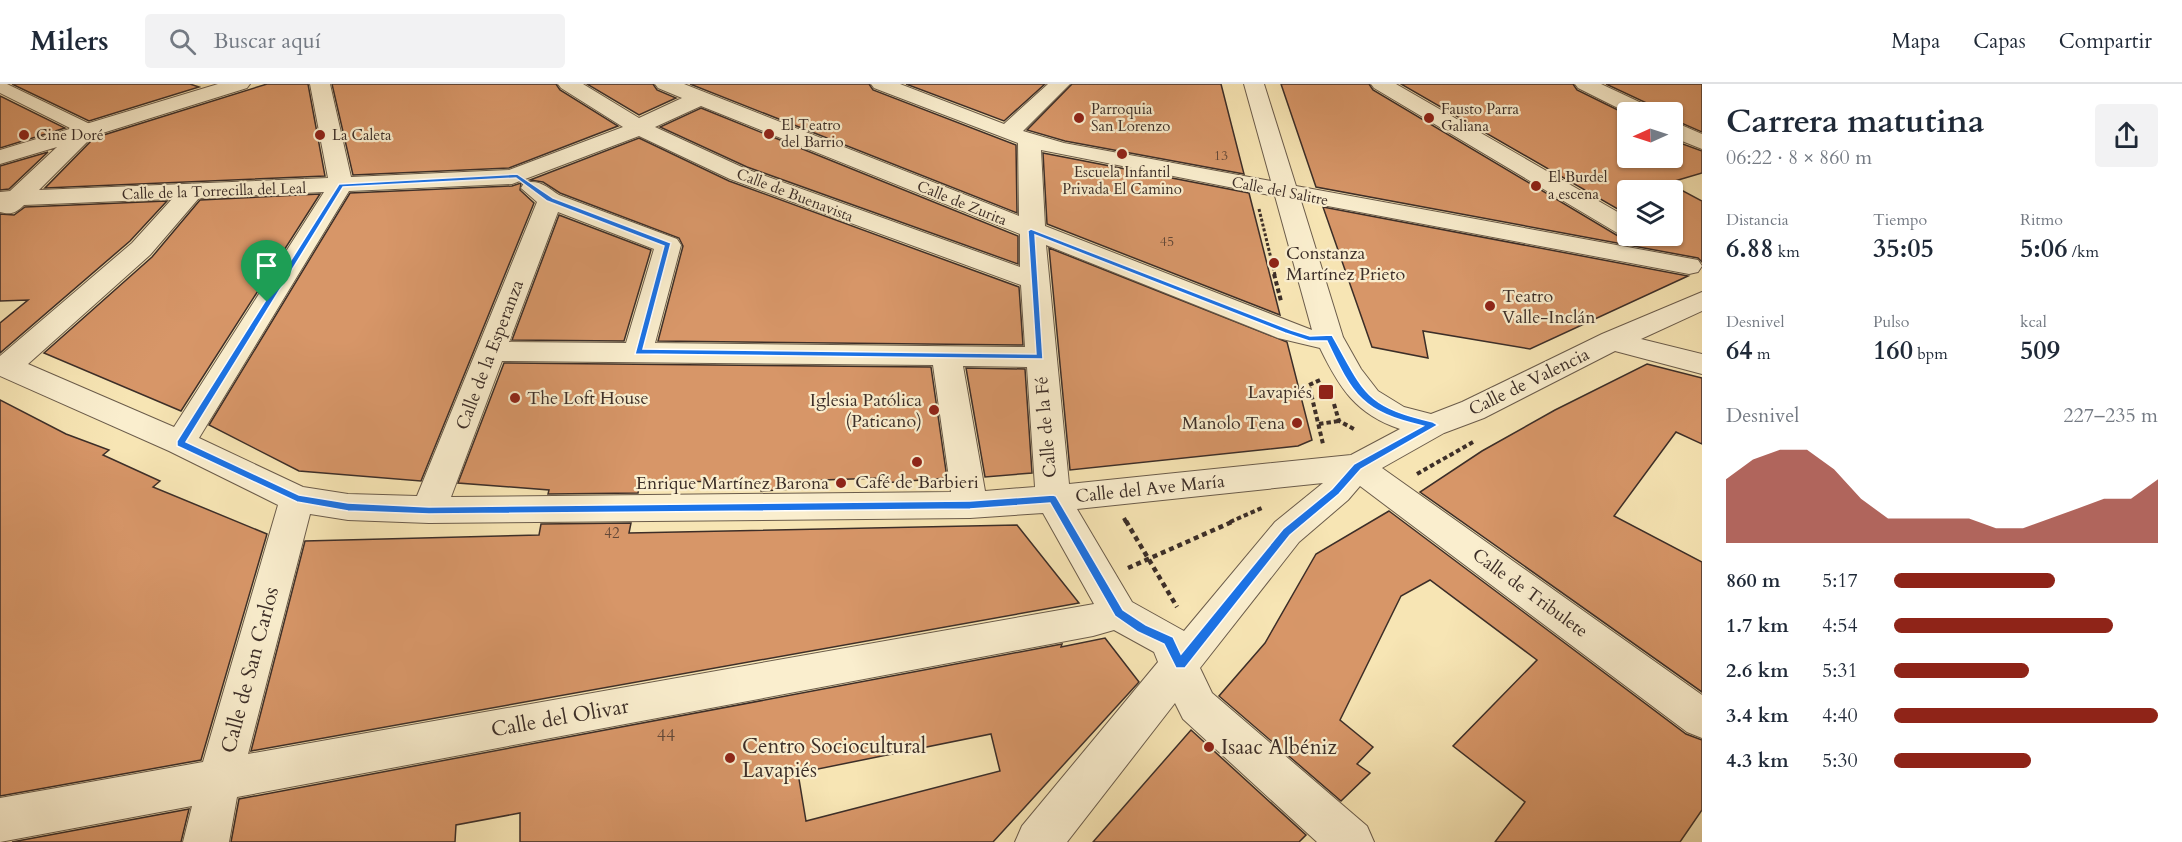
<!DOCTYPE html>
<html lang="es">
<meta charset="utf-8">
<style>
:root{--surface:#fff;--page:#f2f2f3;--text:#1f2937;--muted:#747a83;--line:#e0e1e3;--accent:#8f2418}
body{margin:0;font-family:Cardo,serif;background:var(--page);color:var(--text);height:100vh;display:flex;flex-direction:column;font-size:22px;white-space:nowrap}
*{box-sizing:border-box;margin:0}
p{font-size:20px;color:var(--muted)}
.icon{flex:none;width:33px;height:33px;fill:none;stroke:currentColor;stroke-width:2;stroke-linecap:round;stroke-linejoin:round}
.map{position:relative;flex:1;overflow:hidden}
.details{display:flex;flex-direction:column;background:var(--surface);width:480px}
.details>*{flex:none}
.needle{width:39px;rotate:267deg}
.tools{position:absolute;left:1617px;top:18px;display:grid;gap:12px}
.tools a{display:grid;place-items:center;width:66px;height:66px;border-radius:6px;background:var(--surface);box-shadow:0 2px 4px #0004;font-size:30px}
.pin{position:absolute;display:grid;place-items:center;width:51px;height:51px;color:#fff;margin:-62px -26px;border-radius:50% 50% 50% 0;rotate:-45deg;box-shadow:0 0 6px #0007}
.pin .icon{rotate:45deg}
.round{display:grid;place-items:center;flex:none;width:63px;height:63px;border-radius:6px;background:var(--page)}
.head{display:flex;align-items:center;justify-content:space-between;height:102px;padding:0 24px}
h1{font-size:33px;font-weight:800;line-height:45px}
.metrics{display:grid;grid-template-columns:repeat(3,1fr);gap:9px;height:102px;padding:6px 24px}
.metrics div{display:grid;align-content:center}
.metrics b{font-size:26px;font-weight:800}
.metrics small{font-size:16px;font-weight:400}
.metrics p{font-size:16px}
.chart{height:168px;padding:12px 24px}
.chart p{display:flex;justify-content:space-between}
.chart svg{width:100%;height:108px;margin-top:6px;fill:var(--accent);opacity:.7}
ul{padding:0 24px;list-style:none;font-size:20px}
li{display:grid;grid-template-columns:96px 72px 1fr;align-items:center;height:45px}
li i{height:15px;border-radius:8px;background:var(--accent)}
header{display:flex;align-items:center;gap:36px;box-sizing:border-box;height:84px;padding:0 30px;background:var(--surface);border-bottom:2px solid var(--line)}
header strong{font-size:28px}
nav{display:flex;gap:33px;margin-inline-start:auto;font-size:21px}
.search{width:420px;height:54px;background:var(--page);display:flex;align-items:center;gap:15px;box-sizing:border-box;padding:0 21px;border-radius:6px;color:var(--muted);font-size:22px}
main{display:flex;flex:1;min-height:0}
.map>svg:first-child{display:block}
</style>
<header>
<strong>Milers</strong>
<div class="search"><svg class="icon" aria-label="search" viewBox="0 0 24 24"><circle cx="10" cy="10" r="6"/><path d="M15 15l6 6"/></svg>Buscar aquí</div>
<nav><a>Mapa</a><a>Capas</a><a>Compartir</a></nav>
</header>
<main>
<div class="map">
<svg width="1702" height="758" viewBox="0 0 1702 758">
<rect width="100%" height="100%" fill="#f7e5b4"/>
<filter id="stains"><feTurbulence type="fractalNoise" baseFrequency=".00333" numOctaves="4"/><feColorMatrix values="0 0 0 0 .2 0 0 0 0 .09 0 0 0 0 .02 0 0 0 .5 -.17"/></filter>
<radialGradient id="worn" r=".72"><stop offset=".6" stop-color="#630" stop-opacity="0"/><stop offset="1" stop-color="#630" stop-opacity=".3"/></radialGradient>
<!-- building -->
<g fill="#d79668" stroke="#3c2e28" stroke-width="1.5" fill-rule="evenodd">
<path d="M12,0H190L199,3L89,37Z"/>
<path d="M267,0H308L325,92L45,104L94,54Z"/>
<path d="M332,0H556L560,6L618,42L509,84L353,91Z"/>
<path d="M587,0H653L657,6L676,14L639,31Z"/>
<path d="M690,0H869L873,6L1016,61L1017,129Z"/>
<path d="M906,0H1045L1004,37Z"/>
<path d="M1072,0H1221L1244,90L1065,57L1027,46Z"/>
<path d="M1281,0H1369L1373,6L1618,152L1633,154L1635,152H1672V106H1628V131L1401,0H1573L1577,6L1628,31V74H1672V56L1702,67V89L1668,99L1702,117V178L1698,174L1316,103Z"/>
<path d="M1606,0H1702V48L1672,35V28H1655L1651,21Z"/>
<path d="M0,12L65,44L0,64Z"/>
<path d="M701,24L1018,152V180L747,83L660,43Z"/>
<path d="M639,54L729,97L1019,203L1023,261L658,257L683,162L679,154L560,109L543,98L530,96Z"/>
<path d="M48,68L9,105L0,106V82Z"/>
<path d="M1043,69L1249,109L1280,231L1047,140Z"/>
<path d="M521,99L520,106L534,119L421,397L299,387L209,341L350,109L512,102Z"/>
<path d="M320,110L181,327L44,269L152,173L200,116Z"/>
<path d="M167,117L130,157L0,269V239L28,216L0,217V130L14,131L25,123Z"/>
<path d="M1323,123L1688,192L1530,265L1423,247L1428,274L1372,263Z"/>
<path d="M559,131L651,166L624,257L512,256Z"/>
<path d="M1049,164L1287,258L1312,356L1298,362L1070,386Z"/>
<path d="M504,279L931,283L947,394L883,399L882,394L822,396V403L761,407V397L640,398L638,409L548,410L549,406L458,399Z"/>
<path d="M1647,280L1702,294V360L1676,348L1614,432L1702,478V608L1420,408L1482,367L1555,326Z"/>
<path d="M966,284L1025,285L1032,389L985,393Z"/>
<path d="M0,316L66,350L109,366L103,371L160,397L153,403L267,450L201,676L0,712Z"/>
<path d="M1389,427L1686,650L1702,656V726L1680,758H1495L1525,718L1453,662L1537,576L1430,496L1401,512L1340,636L1373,663L1357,680L1370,689L1341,717L1219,612L1265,559L1316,470Z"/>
<path d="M631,439L629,449L1017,441L1079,519L251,667L305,457L539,451L541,440Z"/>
<path d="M1105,554L1139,598L993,758H520V729L456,741L455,758H231L239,715L1062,560L1061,563ZM991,650L1000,687L806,737L798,689Z"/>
<path d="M1191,646L1306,751L1299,758H1093Z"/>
<path d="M189,725L181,758H12Z"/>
</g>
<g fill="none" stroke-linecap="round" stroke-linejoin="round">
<!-- pedestrian casing -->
<g stroke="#6b5c4b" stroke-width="2">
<path id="pedestrian" d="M0,0H7L94,42L97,46L94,50H82L0,9Z"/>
</g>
<!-- minor casing -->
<g stroke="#6b5c4b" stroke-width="2">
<g id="minor">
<path d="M218,0H250L247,4L93,52L39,106L328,94L310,0H330L351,93L509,86L623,43L561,4L558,0H583L639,34L682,14L658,4L655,0H684L1019,132L1018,59L874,4L871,0H900L1004,40L1048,0H1070L1023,47L1064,59L1271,97L1244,0H1264L1296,102L1698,176L1702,182L1698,188L1689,190L1301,117L1343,253L1361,285L1378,307L1404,323L1431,330L1462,318L1602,250L1702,208V227L1641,255L1702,270V290L1615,267L1484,334L1444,349L1382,384L1702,611V654L1687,648L1360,402L1348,416L1299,458L1200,584L1212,609L1367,742L1374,758H1317L1183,635L1175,619L1067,758H1015L1022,742L1158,578L1154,568L1114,546L1093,552L237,713L229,758H183L192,722L0,758V714L203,678L278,421L169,367L0,292V272L132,159L172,115L24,121C16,129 11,131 0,128V108L10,107L57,63L0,80V66ZM701,22L1020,150V183L746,85L655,43ZM639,52L730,95L1021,201L1025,263L655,259L681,161L677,155L559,111C547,103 539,95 524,99L521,104L537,118L417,412L348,410L303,403L199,354L349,107L512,100ZM1041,66L1275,112L1312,246L1045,142ZM324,108L174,343L28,280L150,171L199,114ZM558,128L654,165L626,259L509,258ZM1046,161L1278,254L1320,264C1340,305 1356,330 1400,345L1351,371L1069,400ZM502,277L933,281L951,408L451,413ZM963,282L1027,283L1035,403L985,407ZM1323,399L1275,438L1184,547L1132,518L1077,425ZM1043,429L1094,520L248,670L310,430L348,436L429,439L970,434Z"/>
<path d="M1371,0H1396L1628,134V152H1633L1619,150L1374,4Z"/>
<path d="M1575,0H1601L1650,23L1653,28L1628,29L1578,4Z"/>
<path d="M1672,37L1702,50V65L1672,53Z"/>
</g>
</g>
<!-- path-far2 -->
<path stroke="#3c2e28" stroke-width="3" stroke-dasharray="3 2" stroke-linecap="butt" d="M1259,125L1275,191"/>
<!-- path-far1 -->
<g stroke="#3c2e28" stroke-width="4" stroke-dasharray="4.5 3" stroke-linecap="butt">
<path d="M1274,190L1281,217"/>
<path d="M1320,296L1309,301L1323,360"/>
<path d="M1334,320L1339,337L1354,345"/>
<path d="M1319,340L1339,337"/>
<path d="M1417,390L1473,358"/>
<path d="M1124,434L1126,438"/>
<path d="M1230,438L1264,423"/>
</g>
<!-- path -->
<g stroke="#3c2e28" stroke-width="4.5" stroke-dasharray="5 4" stroke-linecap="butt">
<path d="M1126,437L1177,523"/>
<path d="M1128,484L1234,437"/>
</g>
<!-- pedestrian -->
<use href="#pedestrian" fill="#faeece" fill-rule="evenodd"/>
<!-- minor -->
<use href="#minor" fill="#faeece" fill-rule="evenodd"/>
</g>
<!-- route -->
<path fill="#1a73e8" stroke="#fff" stroke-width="1.5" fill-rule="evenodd" d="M517,90L553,114L671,159L643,265L1036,270L1028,147L1031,145L1291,246L1310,252L1332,251C1365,309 1364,322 1433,338L1438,341L1361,385L1339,410L1290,451L1185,584H1176L1164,560L1138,548L1115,532L1050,419L970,425L429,430L348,427L297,418L177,362V357L339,100ZM516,94L547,117L664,162L635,270L1043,275L1035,151L1285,249L1309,257H1327C1353,312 1362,328 1423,342L1354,380L1332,405L1283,445L1181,570L1173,553L1146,541L1123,526L1056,412L1053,411L970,417L429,423L348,419L299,411L186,358L343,103Z"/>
<!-- markers -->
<g fill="#8f2418" stroke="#faeece" stroke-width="2">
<circle cx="1079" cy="34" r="6"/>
<circle cx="1429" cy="34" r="6"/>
<circle cx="769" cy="50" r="6"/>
<circle cx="24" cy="51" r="6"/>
<circle cx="320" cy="51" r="6"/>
<circle cx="1122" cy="70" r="6"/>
<circle cx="1536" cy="102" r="6"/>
<circle cx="1274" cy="179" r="6"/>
<circle cx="1490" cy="222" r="6"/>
<rect x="1318" y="300" width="16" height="16" rx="3"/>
<circle cx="515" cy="314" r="6"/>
<circle cx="934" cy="326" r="6"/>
<circle cx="1297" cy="339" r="6"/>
<circle cx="917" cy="378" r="6"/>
<circle cx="841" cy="399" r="6"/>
<circle cx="1209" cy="663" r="6"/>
<circle cx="730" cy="674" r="6"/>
</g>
<g text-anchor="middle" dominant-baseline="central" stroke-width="4.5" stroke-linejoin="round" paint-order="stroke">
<!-- far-number labels -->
<g font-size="14" fill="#634838">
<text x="1221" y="71">13</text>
<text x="1167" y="157">45</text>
</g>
<!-- far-poi labels -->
<g font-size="15" fill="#3c2e28" stroke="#faeece" text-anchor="start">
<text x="1091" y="25">Parroquia<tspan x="1091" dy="17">San Lorenzo</tspan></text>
<text x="1441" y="25">Fausto Parra<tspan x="1441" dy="17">Galiana</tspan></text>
<text x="781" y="41">El Teatro<tspan x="781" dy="17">del Barrio</tspan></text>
<text x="36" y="51">Cine Doré</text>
<text x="332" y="51">La Caleta</text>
<text x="1122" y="88" text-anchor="middle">Escuela Infantil<tspan x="1122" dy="17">Privada El Camino</tspan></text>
<text x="1548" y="93">El Burdel<tspan x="1548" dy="17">a escena</tspan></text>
</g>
<!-- far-street labels -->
<g font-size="15" fill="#3c2e28" stroke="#faeece">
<text transform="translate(214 107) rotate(-2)">Calle de la Torrecilla del Leal</text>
<text transform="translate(1280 107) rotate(11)">Calle del Salitre</text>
<text transform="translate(795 111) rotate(21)">Calle de Buenavista</text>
<text transform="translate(962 119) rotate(22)">Calle de Zurita</text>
</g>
<!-- number labels -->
<g font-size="15" fill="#634838">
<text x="612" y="449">42</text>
</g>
<!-- poi labels -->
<g font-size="18" fill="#3c2e28" stroke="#faeece" text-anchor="end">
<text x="1286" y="169" text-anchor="start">Constanza<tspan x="1286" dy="21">Martínez Prieto</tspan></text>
<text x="1502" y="212" text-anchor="start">Teatro<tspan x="1502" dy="21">Valle-Inclán</tspan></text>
<text x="1312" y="308">Lavapiés</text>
<text x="527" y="314" text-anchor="start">The Loft House</text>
<text x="922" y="316">Iglesia Patólica<tspan x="922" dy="21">(Paticano)</tspan></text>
<text x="1285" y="339">Manolo Tena</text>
<text x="917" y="398" text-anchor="middle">Café de Barbieri</text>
<text x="829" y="399">Enrique Martínez Barona</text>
</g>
<!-- street labels -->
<g font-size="18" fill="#3c2e28" stroke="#faeece">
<text transform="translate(490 271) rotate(-69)">Calle de la Esperanza</text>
<text transform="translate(1529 298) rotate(-26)">Calle de Valencia</text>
<text transform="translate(1046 343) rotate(-95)">Calle de la Fé</text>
<text transform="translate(1150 405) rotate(-6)">Calle del Ave María</text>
<text transform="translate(1530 509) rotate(36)">Calle de Tribulete</text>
</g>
<!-- near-number labels -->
<g font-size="18" fill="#634838">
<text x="666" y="651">44</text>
</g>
<!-- near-street labels -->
<g font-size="21" fill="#3c2e28" stroke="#faeece">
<text transform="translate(250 586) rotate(-75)">Calle de San Carlos</text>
<text transform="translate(560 634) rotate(-10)">Calle del Olivar</text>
</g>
<!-- near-poi labels -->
<g font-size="21" fill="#3c2e28" stroke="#faeece" text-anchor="start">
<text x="742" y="662">Centro Sociocultural<tspan x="742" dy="24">Lavapiés</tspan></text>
<text x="1221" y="663">Isaac Albéniz</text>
</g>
</g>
<rect width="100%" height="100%" filter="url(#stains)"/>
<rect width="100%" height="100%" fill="url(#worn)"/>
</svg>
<div class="tools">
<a><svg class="needle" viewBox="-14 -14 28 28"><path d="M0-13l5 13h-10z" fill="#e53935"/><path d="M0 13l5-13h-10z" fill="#747a83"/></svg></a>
<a><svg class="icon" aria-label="layers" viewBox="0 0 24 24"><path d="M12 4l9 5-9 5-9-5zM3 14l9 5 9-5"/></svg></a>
</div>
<div class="pin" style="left:267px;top:218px;background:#1e9e55"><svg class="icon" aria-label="arrive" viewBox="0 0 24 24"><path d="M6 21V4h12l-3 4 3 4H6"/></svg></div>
</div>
<section class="details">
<div class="head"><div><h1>Carrera matutina</h1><p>06:22 · 8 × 860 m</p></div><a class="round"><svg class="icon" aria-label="share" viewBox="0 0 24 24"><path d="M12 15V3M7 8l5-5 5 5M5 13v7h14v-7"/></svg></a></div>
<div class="metrics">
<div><p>Distancia</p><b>6.88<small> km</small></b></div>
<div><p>Tiempo</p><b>35:05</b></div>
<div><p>Ritmo</p><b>5:06<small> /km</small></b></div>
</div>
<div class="metrics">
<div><p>Desnivel</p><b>64<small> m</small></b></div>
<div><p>Pulso</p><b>160<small> bpm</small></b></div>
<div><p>kcal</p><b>509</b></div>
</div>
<div class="chart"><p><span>Desnivel</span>227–235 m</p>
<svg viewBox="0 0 160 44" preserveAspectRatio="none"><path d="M0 44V18L10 10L20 6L30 6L40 14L50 26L60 34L70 34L80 34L90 34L100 38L110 38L120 34L130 30L140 26L150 26L160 18V44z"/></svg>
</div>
<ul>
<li><b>860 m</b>5:17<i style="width:61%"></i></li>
<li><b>1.7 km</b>4:54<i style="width:83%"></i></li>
<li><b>2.6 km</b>5:31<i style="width:51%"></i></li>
<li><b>3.4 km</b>4:40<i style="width:100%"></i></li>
<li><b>4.3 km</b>5:30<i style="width:52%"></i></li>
</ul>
</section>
</main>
